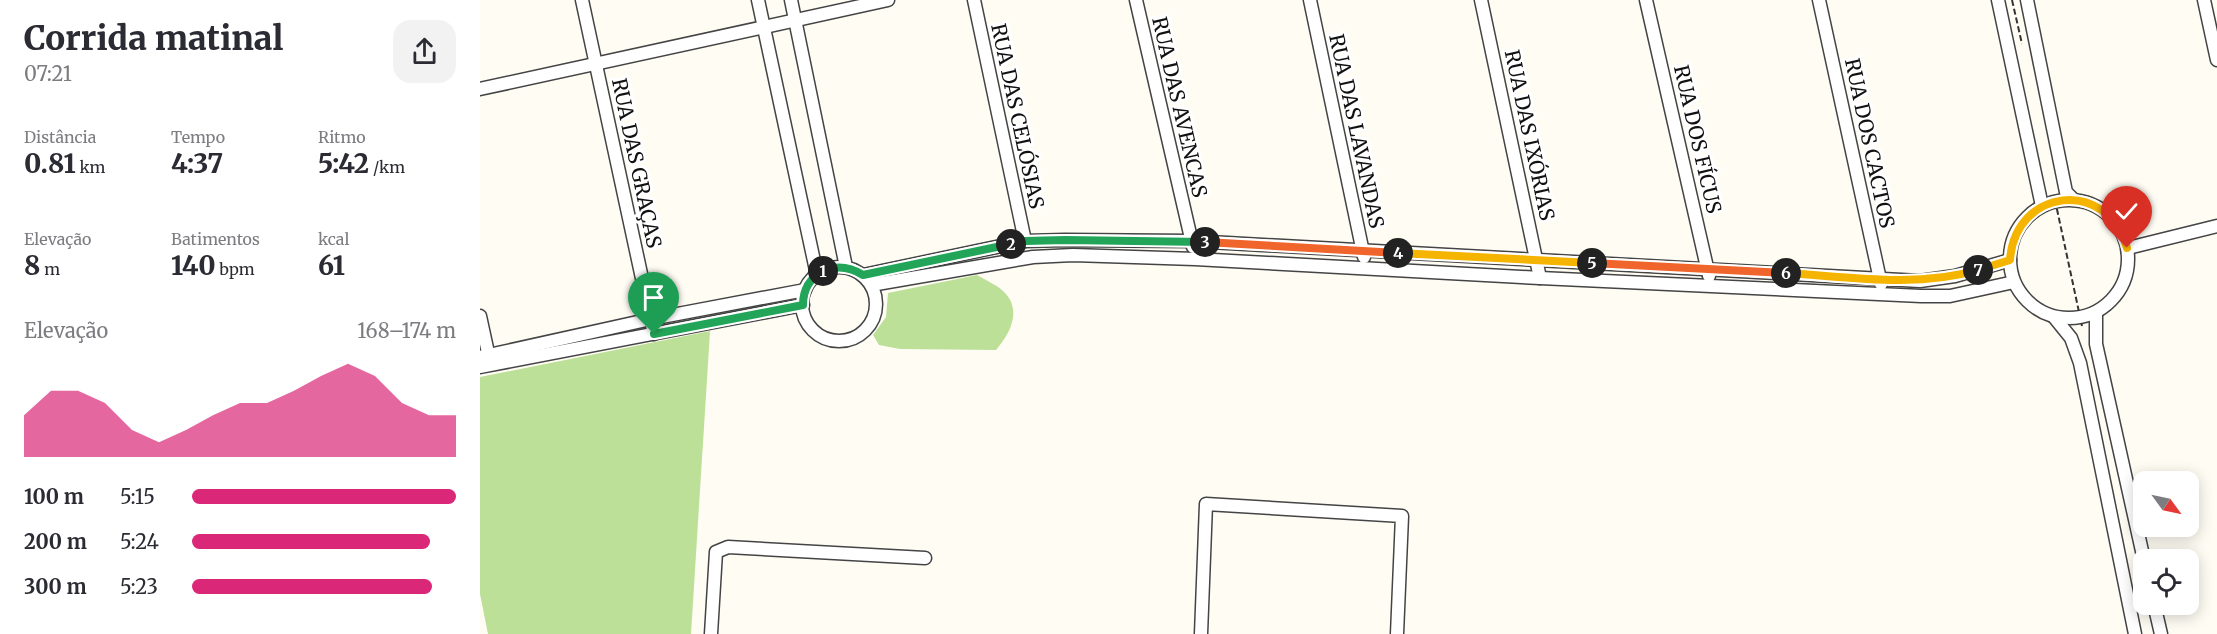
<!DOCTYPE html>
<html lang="pt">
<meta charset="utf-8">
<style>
:root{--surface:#fff;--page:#f2f2f3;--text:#2b2b33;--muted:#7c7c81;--accent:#db2777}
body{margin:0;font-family:Merriweather,serif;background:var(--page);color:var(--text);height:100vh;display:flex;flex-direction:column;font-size:22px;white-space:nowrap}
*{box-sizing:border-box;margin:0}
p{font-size:20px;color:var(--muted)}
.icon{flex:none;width:33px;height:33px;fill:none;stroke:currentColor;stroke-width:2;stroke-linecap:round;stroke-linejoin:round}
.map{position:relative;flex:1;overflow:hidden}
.details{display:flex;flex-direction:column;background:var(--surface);width:480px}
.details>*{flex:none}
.needle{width:39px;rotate:123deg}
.fabs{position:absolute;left:1653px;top:471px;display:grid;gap:12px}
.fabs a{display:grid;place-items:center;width:66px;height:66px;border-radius:12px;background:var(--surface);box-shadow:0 3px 15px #0003;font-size:30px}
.pin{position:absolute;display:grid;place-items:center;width:51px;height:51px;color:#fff;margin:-62px -26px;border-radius:50% 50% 50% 0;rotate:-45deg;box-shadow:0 0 6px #0007}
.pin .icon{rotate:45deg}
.km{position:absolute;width:30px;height:30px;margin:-15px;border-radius:50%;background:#222;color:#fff;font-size:16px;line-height:30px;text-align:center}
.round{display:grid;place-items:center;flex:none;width:63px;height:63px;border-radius:18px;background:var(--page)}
.headline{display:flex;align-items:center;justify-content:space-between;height:102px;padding:0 24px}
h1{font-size:33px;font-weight:800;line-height:45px}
.metrics{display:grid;grid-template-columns:repeat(3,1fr);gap:9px;height:102px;padding:6px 24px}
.metrics div{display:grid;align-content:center}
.metrics b{font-size:26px;font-weight:800}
.metrics small{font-size:16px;font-weight:400}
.metrics p{font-size:16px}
.chart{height:168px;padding:12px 24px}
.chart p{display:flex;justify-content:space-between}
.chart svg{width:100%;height:108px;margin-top:6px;fill:var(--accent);opacity:.7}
ul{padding:0 24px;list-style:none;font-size:20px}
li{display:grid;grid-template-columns:96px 72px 1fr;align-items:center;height:45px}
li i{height:15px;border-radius:8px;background:var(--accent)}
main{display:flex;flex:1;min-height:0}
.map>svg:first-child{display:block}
</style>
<main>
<section class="details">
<div class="headline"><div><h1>Corrida matinal</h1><p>07:21</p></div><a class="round"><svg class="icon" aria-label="share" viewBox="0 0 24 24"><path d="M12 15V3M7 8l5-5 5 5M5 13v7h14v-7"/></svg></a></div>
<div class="metrics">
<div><p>Distância</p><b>0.81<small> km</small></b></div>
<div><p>Tempo</p><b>4:37</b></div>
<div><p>Ritmo</p><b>5:42<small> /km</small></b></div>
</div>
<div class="metrics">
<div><p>Elevação</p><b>8<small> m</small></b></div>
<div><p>Batimentos</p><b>140<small> bpm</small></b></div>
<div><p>kcal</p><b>61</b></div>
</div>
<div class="chart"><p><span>Elevação</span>168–174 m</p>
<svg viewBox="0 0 160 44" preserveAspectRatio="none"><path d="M0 44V27L10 17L20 17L30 22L40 33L50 38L60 33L70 27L80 22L90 22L100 17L110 11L120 6L130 11L140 22L150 27L160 27V44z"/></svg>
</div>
<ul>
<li><b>100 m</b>5:15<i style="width:100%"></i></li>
<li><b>200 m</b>5:24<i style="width:90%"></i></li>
<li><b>300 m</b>5:23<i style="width:91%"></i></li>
</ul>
</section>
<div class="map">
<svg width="1737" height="634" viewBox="0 0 1737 634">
<rect width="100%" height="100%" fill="#fffcf4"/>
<!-- forest -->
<g fill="#bce098">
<path d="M497,275C505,280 515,284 522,290C543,308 531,333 516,350L420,349L399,345L393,335L406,317L408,293Z"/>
<path d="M230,331L211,634H8L0,594V377Z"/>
</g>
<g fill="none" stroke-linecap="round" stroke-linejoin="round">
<!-- minor casing -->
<g stroke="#444" stroke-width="15">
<g id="minor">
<path d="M102,0L174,334"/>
<path d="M278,0L337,275"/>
<path d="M311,0L366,267"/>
<path d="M494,0L545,241"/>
<path d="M656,0L713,247"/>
<path d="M830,0L884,257"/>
<path d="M1001,0L1060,278"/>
<path d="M1166,0L1229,276"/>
<path d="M1339,0L1401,284"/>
<path d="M1518,0L1562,206"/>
<path d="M1547,0L1586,192L1594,200"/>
<path d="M1724,0L1737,60"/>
<path d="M0,89L408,0"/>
<circle cx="1589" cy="259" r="59"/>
<path d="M1648,248L1737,226"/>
<circle cx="359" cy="304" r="37"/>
<path d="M383,275L545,241L585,240L712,241L1440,281L1475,276L1530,260"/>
<path d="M391,285L553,257L593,255L715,259L1060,278L1441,296H1470L1534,282"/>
<path d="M1616,312V344L1664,560"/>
<path d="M0,316L10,362"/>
<path d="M1574,317L1591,338L1600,363L1655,634"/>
<path d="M0,357L171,319L325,290"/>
<path d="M0,367L323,305"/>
<path d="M1674,604L1681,634"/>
<path d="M231,634L236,552L248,547L445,558"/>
<path d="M721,634L726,504L922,516L917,634"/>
</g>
</g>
<!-- path -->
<g stroke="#333" stroke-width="2" stroke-dasharray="6 3" stroke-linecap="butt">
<path d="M1532,0L1542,44"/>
<path d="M1575,200L1602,326"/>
</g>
<!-- minor -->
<use href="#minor" stroke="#fff" stroke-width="12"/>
</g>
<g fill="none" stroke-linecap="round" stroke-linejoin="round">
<!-- split-1 casing -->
<g stroke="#fff" stroke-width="12">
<path id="split-1" d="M174,334L323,305C323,290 330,278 343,271"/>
</g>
<!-- split-2 casing -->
<g stroke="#fff" stroke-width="12">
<path id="split-2" d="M343,271C357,265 370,267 383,275L531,244"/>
</g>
<!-- split-3 casing -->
<g stroke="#fff" stroke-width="12">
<path id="split-3" d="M531,244L545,241L585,240L725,242"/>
</g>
<!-- split-4 casing -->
<g stroke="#fff" stroke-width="12">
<path id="split-4" d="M725,242L918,253"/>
</g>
<!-- split-5 casing -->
<g stroke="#fff" stroke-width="12">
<path id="split-5" d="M918,253L1112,263"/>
</g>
<!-- split-6 casing -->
<g stroke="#fff" stroke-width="12">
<path id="split-6" d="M1112,263L1306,273"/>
</g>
<!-- split-7 casing -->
<g stroke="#fff" stroke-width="12">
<path id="split-7" d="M1306,273C1369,277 1436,288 1498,270"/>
</g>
<!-- split-8 casing -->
<g stroke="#fff" stroke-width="12">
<path id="split-8" d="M1498,270L1530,260C1535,188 1627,177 1647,248"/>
</g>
<!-- split-1 -->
<use href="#split-1" stroke="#22a559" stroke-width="8"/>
<!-- split-2 -->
<use href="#split-2" stroke="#22a559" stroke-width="8"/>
<!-- split-3 -->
<use href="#split-3" stroke="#22a559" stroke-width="8"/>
<!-- split-4 -->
<use href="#split-4" stroke="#f0652b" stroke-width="8"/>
<!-- split-5 -->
<use href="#split-5" stroke="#f5b400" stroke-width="8"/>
<!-- split-6 -->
<use href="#split-6" stroke="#f0652b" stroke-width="8"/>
<!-- split-7 -->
<use href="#split-7" stroke="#f5b400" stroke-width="8"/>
<!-- split-8 -->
<use href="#split-8" stroke="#f5b400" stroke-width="8"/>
</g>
<g text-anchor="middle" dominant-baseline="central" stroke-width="6" stroke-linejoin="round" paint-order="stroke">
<!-- street labels -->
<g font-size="20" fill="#111" stroke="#fff">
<text transform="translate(700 107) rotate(77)">RUA DAS AVENCAS</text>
<text transform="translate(538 116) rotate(78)">RUA DAS CELÓSIAS</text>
<text transform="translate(877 131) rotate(78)">RUA DAS LAVANDAS</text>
<text transform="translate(1050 135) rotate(78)">RUA DAS IXÓRIAS</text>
<text transform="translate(1218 139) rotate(77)">RUA DOS FÍCUS</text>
<text transform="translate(1390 143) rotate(78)">RUA DOS CACTOS</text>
<text transform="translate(157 163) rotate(78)">RUA DAS GRAÇAS</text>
</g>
</g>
</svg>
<div class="fabs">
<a><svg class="needle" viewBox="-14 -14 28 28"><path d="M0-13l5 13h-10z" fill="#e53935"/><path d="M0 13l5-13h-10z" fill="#7c7c81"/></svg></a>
<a><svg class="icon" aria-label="locate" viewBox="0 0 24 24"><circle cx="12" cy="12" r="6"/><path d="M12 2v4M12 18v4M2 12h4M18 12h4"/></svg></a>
</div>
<div class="pin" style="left:174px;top:334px;background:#1e9e55"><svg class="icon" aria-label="arrive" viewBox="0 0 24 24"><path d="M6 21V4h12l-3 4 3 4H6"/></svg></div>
<div class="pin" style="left:1647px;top:248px;background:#d93025"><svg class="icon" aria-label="check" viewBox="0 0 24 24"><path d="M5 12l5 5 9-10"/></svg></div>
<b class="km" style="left:343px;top:271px">1</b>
<b class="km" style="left:531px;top:244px">2</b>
<b class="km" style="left:725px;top:242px">3</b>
<b class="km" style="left:918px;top:253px">4</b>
<b class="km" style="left:1112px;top:263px">5</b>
<b class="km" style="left:1306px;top:273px">6</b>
<b class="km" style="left:1498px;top:270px">7</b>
</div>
</main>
